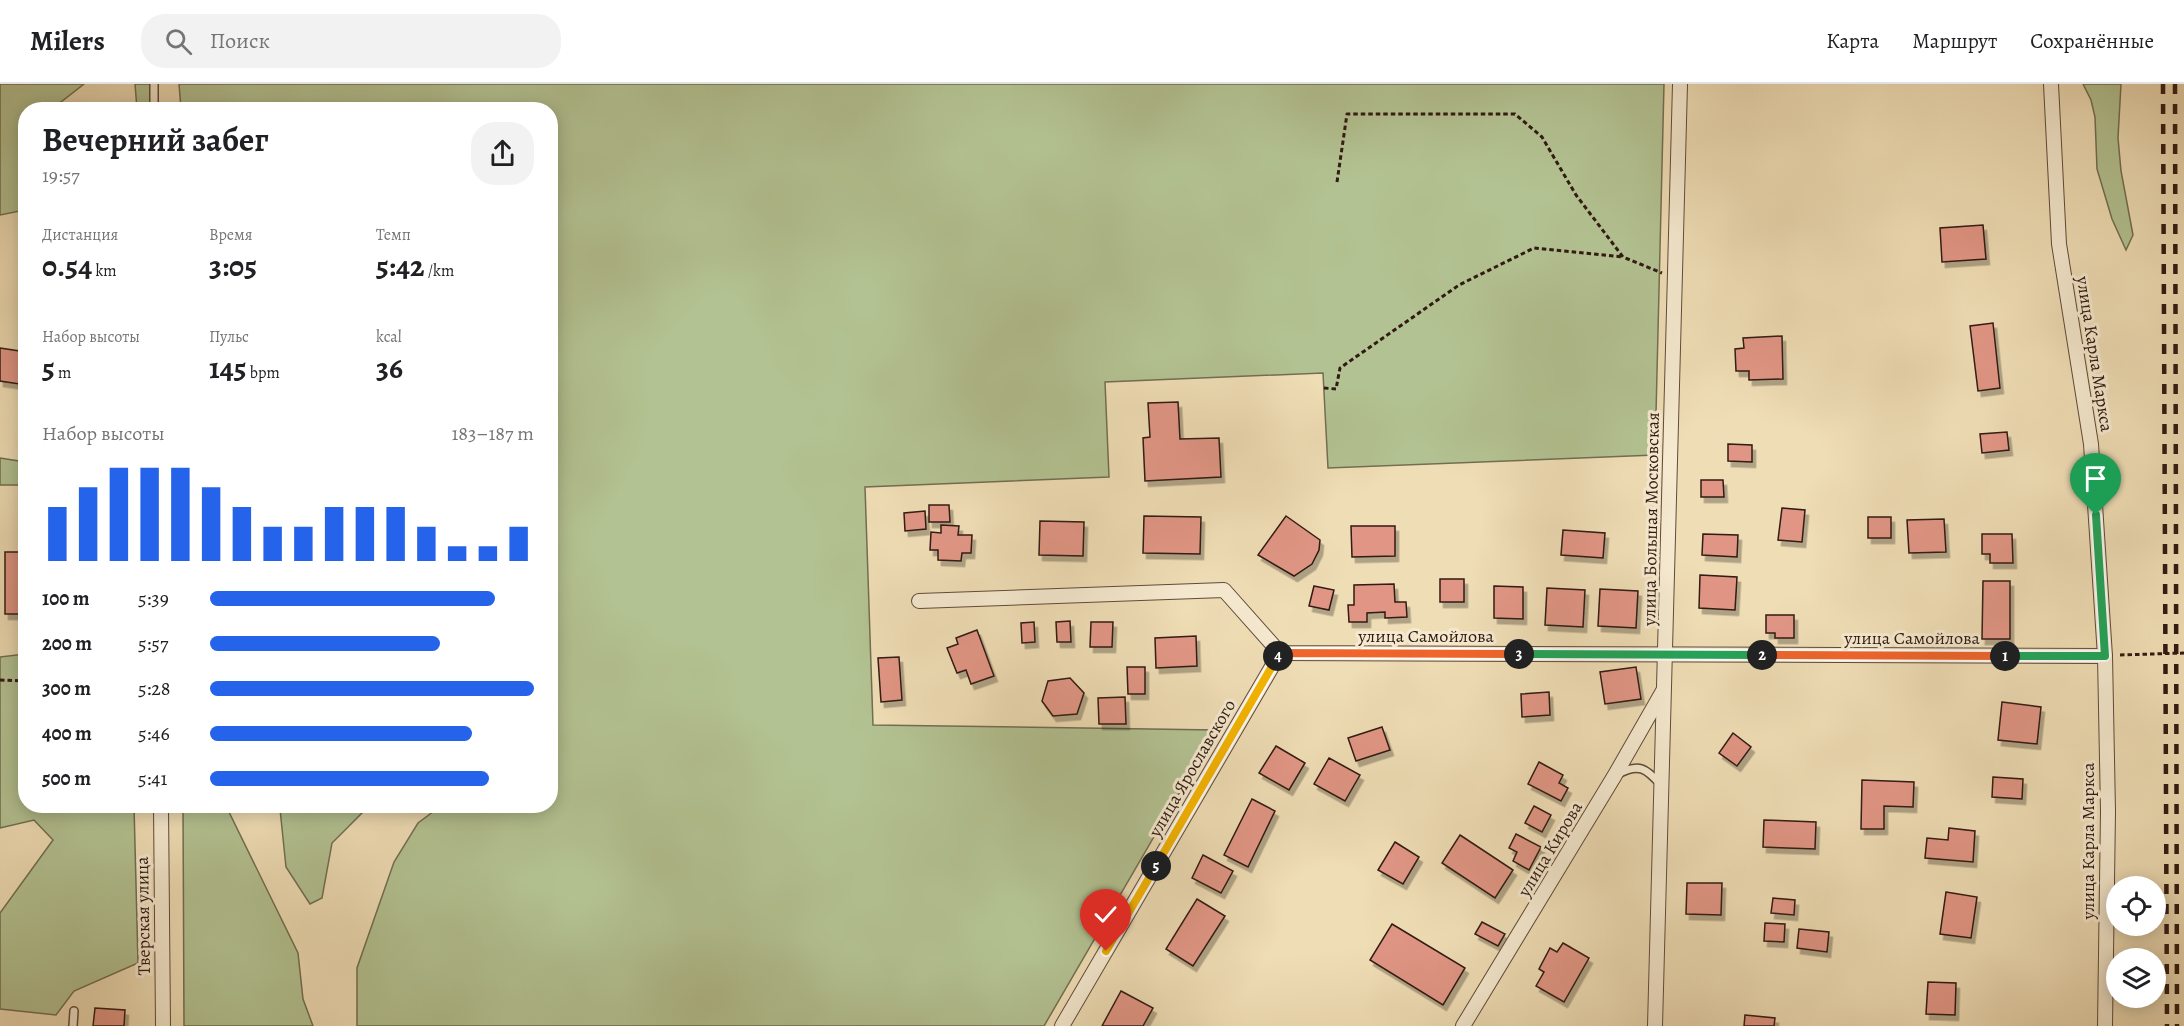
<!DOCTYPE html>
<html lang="ru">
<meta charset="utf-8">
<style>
:root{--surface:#fff;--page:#f2f2f2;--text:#202124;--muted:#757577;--line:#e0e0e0;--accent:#2563eb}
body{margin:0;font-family:Alegreya,serif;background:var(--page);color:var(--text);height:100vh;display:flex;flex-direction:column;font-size:22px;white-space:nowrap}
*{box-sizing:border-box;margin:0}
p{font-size:20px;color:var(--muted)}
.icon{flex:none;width:33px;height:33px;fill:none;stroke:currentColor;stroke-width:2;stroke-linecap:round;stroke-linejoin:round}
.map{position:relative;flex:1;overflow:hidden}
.sheet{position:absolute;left:18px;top:18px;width:540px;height:711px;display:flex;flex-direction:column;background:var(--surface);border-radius:24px;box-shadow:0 3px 15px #0003}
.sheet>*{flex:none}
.tools{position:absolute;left:2106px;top:792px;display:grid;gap:12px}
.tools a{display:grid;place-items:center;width:60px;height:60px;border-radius:50%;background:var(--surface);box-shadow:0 3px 15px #0003;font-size:30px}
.pin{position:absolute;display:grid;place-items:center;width:51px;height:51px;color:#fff;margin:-62px -26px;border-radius:50% 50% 50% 0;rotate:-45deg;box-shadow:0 0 6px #0007}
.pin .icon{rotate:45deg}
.km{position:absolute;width:30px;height:30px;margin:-15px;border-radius:50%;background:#222;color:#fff;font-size:16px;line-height:30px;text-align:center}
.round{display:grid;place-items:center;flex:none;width:63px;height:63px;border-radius:24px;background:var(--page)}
.overview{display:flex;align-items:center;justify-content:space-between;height:102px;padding:0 24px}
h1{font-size:33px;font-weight:600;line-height:45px}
.figures{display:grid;grid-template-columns:repeat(3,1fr);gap:9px;height:102px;padding:6px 24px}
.figures div{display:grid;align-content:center}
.figures b{font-size:30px;font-weight:600}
.figures small{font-size:16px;font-weight:400}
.figures p{font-size:16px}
.chart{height:168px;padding:12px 24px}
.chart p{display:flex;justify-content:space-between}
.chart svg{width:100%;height:108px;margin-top:6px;stroke:var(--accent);stroke-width:6}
ul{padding:0 24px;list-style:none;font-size:20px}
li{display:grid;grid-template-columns:96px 72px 1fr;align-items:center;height:45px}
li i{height:15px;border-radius:8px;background:var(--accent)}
header{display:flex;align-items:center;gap:36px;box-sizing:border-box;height:84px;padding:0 30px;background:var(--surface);border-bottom:2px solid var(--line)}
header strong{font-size:28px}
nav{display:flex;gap:33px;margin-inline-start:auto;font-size:21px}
.search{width:420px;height:54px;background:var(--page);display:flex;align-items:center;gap:15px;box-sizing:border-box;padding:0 21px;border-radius:24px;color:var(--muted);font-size:22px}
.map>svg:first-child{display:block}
</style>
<header>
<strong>Milers</strong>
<div class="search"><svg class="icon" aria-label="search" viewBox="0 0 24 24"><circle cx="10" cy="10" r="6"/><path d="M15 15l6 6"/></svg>Поиск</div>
<nav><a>Карта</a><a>Маршрут</a><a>Сохранённые</a></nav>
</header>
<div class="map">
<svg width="2184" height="942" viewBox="0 0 2184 942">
<defs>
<filter id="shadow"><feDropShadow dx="3.5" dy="5.5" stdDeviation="0" flood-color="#0004"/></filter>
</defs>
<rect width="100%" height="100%" fill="#efddb5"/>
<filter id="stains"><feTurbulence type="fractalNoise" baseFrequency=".00333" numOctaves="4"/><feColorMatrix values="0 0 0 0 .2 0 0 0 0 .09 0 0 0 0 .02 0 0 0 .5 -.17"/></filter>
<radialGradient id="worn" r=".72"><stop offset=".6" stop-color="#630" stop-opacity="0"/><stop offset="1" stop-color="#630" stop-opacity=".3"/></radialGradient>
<!-- green -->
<g fill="#b3c292" stroke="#726e52" stroke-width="1.5">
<path d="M0,0H84L52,25L26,26L25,126L0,131Z"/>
<path d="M135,0H155L158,25H137Z"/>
<path d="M179,0H1664L1655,371L1328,384L1323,289L1105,298L1109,393L865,403L873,641L1216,646L1044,942H357V884L394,778L418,739L441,722H550V26L181,25Z"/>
<path d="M2083,0H2121L2118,54L2121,87L2133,151L2126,166L2112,135L2097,85L2095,33L2091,16Z"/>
<path d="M0,374L25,378V401H0Z"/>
<path d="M25,570L26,722H134L138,879L74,907L56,931L0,925V829L53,756L34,736L0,744V573Z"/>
<path d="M183,722H226L298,869L303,915L313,942H184Z"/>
<path d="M277,722H369L332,759L322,814L310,820L286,783L280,725Z"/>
</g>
<!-- building -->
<g fill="#e19685" stroke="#301a12" stroke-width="1.5" filter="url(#shadow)">
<path d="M1983,141L1986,175L1942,178L1940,144Z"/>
<path d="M1993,239L2000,304L1978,307L1970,242Z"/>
<path d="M1782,252L1783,295L1749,296V287H1736L1735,265L1744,264L1743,254Z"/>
<path d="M0,264L26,268V301L0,297Z"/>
<path d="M1178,318L1180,355L1219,354L1221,393L1145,397L1143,354L1150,353L1148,319Z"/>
<path d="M2007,348L2009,366L1982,369L1980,350Z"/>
<path d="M1728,360L1752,361V378L1728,377Z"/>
<path d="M1701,396H1723L1724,413H1701Z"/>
<path d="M929,421H949L950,438H929Z"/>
<path d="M1782,424L1805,426L1802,458L1778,456Z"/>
<path d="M925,427L926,445L905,447L904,429Z"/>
<path d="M1144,432L1201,433L1200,470L1143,469Z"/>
<path d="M1286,432L1320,456L1319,466L1312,480L1294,492L1258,471Z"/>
<rect x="1868" y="433" width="23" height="21"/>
<path d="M1944,435L1946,468L1909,469L1907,436Z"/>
<path d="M1040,437L1084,438L1083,472L1039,471Z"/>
<path d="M941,441L959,442L958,451H972L971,469H962L961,477L938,476V466H930L931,448L941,449Z"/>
<path d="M1351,442H1395V472L1352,473Z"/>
<path d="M1563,446L1605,449L1603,474L1561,471Z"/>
<path d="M1703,450L1738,451L1737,473L1702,471Z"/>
<path d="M1982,450H2012L2013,479H1990V470H1982Z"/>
<rect x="5" y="468" width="21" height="62"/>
<path d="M1700,491L1737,493L1735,526L1699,524Z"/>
<rect x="1440" y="495" width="24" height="23"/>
<path d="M1983,497H2010V555H1982Z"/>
<path d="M1394,500L1395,518H1406L1407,533L1385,534V528L1367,529V538H1349L1348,521H1354V501Z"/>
<path d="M1314,502L1334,506L1329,526L1309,522Z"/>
<path d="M1494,502L1523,503V535L1494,534Z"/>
<path d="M1547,504L1585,506L1583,543L1545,541Z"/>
<path d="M1600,505L1638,507L1636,544L1598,542Z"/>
<path d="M1766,531H1794V554H1775V549H1766Z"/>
<path d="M1070,537L1071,558H1057L1056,538Z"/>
<path d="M1034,538L1035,558L1022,559L1021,539Z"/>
<path d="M1091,538H1113L1112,563H1090Z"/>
<path d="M977,546L994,592L971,600L966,586L957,589L947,564L958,560L956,554Z"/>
<path d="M1196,552L1197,582L1156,584L1155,554Z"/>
<path d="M899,573L902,616L881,618L878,574Z"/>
<path d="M1127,583H1145V610H1128Z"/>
<path d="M1636,583L1641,615L1605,620L1600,588Z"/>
<path d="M1070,594L1084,609L1077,630L1053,632L1042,617L1048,597Z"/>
<path d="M1549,608L1550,631L1522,633L1521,610Z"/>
<path d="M1125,613L1126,640H1099L1098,614Z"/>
<path d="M2002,618L2041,623L2037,660L1998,656Z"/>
<path d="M1382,643L1390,666L1356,677L1348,654Z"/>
<path d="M1733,649L1751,663L1737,682L1719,669Z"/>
<path d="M1276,662L1305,679L1289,706L1259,689Z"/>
<path d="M1329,674L1360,691L1345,717L1314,700Z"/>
<path d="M1539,678L1563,691L1559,699L1568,704L1561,717L1528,700Z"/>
<path d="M1993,693L2023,695L2022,715L1992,713Z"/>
<path d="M1862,696L1914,698L1913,723L1884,722V745H1861Z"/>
<path d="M1252,715L1275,727L1248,783L1224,771Z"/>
<path d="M1534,722L1551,731L1542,748L1525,739Z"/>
<path d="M1764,736L1816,738L1815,765L1763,763Z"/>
<path d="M1949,744L1975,747L1973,778L1925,774L1927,754L1948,756Z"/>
<path d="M1516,750L1541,763L1529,786L1513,777L1517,768L1509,764Z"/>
<path d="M1460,751L1513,786L1495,814L1442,779Z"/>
<path d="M1395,758L1419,773L1403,800L1378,786Z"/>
<path d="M1203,771L1233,787L1221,809L1192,794Z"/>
<path d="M1687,799H1722L1721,831L1686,830Z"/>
<path d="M1946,808L1977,813L1971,854L1940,850Z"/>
<path d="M1773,814L1795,816L1794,831L1771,829Z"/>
<path d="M1197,815L1225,832L1193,882L1166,865Z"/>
<path d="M1482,838L1505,850L1498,862L1475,850Z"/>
<path d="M1765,839L1785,840L1784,858L1764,857Z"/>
<path d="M1392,840L1465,884L1443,921L1370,876Z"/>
<path d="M1799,845L1829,848L1827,868L1797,864Z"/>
<path d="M1563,859L1589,874L1564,918L1536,902L1544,888L1539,885L1550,864L1557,868Z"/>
<path d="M1928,898L1956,899L1955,931L1926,930Z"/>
<path d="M1121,907L1153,924L1143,942H1102Z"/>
<path d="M95,924L125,926L124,942H93Z"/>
<path d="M1745,931L1775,934L1774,942H1744Z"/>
</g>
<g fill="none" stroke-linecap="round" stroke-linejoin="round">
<!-- lane casing -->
<g stroke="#604b3b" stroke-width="10">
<g id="lane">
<path d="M154,0V26"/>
<path d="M1618,690C1639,679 1646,684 1661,701"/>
<path d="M73,942L74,927"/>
</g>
</g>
<!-- street casing -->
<g stroke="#604b3b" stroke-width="16">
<g id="street">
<path d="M2051,0L2059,160L2091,360L2105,572L2108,727L2105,942"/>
<path d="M919,517L1224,506L1280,569L2105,572"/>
<path d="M161,722L163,942"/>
<path d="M1062,942L1280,569"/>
<path d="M1463,942L1615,691L1663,607"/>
<path d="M1655,942L1680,0"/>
</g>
</g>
<!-- path -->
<g stroke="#301a12" stroke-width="3" stroke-dasharray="4.5 3" stroke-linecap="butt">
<path d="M1337,98L1347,30H1515L1542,53L1576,111L1623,173L1662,189"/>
<path d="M1324,304L1336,305L1340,284L1459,201L1534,164L1623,173"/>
<path d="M2120,571L2184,569"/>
<path d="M0,596L26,597"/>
</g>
<!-- lane -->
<use href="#lane" stroke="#f5e9cf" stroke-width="7"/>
<!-- street -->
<use href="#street" stroke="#f5e9cf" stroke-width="14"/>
<!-- rail -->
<g stroke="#301a12" stroke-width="4.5" stroke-dasharray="10 10" stroke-linecap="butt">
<path d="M2163,0L2167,942"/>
<path d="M2175,0L2177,942"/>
</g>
</g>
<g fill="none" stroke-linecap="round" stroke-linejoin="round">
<!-- split-1 casing -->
<g stroke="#fff" stroke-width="12">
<path id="split-1" d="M2005,572H2105L2096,431"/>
</g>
<!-- split-2 casing -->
<g stroke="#fff" stroke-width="12">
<path id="split-2" d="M1762,571L2005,572"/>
</g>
<!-- split-3 casing -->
<g stroke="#fff" stroke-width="12">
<path id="split-3" d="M1519,570L1762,571"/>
</g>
<!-- split-4 casing -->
<g stroke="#fff" stroke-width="12">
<path id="split-4" d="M1278,572L1280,569L1519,570"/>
</g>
<!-- split-5 casing -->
<g stroke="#fff" stroke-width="12">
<path id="split-5" d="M1156,782L1278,572"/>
</g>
<!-- split-6 casing -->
<g stroke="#fff" stroke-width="12">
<path id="split-6" d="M1106,867L1156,782"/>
</g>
<!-- split-1 -->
<use href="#split-1" stroke="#22a559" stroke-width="8"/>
<!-- split-2 -->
<use href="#split-2" stroke="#f0652b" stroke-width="8"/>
<!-- split-3 -->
<use href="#split-3" stroke="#22a559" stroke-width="8"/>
<!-- split-4 -->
<use href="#split-4" stroke="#f0652b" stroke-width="8"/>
<!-- split-5 -->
<use href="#split-5" stroke="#f5b400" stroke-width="8"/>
<!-- split-6 -->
<use href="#split-6" stroke="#f5b400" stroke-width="8"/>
</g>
<g text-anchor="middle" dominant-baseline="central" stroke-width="6" stroke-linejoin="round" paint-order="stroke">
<!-- street labels -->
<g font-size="18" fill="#301a12" stroke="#f5e9cf">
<text transform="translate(2095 270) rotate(81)">улица Карла Маркса</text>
<text transform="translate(1651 435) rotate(-89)">улица Большая Московская</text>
<text x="1426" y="552">улица Самойлова</text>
<text x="1912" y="554">улица Самойлова</text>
<text transform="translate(1192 684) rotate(-60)">улица Ярославского</text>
<text transform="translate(2088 757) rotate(-90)">улица Карла Маркса</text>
<text transform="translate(1550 765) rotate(-59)">улица Кирова</text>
<text transform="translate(143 832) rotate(-91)">Тверская улица</text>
</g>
</g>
<rect width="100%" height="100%" filter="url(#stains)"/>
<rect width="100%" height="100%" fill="url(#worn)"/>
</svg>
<div class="tools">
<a><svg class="icon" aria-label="locate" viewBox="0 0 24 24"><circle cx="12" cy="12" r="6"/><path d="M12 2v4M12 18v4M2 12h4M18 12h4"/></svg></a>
<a><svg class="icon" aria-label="layers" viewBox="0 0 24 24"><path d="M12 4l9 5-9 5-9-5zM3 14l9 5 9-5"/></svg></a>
</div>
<div class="pin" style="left:2096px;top:431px;background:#1e9e55"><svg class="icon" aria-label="arrive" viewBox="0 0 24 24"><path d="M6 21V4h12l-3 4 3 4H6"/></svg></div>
<div class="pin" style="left:1106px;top:867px;background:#d93025"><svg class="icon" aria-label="check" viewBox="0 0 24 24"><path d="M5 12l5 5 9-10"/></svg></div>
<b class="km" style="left:2005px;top:572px">1</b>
<b class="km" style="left:1762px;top:571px">2</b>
<b class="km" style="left:1519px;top:570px">3</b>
<b class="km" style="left:1278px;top:572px">4</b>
<b class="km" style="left:1156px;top:782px">5</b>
<section class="sheet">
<div class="overview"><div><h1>Вечерний забег</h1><p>19:57</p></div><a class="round"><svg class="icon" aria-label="share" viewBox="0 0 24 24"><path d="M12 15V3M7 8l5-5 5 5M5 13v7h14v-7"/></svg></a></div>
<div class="figures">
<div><p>Дистанция</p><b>0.54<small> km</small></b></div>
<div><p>Время</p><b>3:05</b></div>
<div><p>Темп</p><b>5:42<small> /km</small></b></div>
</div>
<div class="figures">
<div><p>Набор высоты</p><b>5<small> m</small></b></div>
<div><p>Пульс</p><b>145<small> bpm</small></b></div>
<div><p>kcal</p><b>36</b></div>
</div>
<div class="chart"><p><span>Набор высоты</span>183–187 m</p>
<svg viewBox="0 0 160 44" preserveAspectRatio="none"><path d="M5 44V22M15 44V14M25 44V6M35 44V6M45 44V6M55 44V14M65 44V22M75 44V30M85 44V30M95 44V22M105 44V22M115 44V22M125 44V30M135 44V38M145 44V38M155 44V30"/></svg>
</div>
<ul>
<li><b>100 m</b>5:39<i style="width:88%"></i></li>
<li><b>200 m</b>5:57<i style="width:71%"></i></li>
<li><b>300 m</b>5:28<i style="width:100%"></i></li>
<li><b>400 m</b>5:46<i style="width:81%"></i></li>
<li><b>500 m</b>5:41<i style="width:86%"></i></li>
</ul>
</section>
</div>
